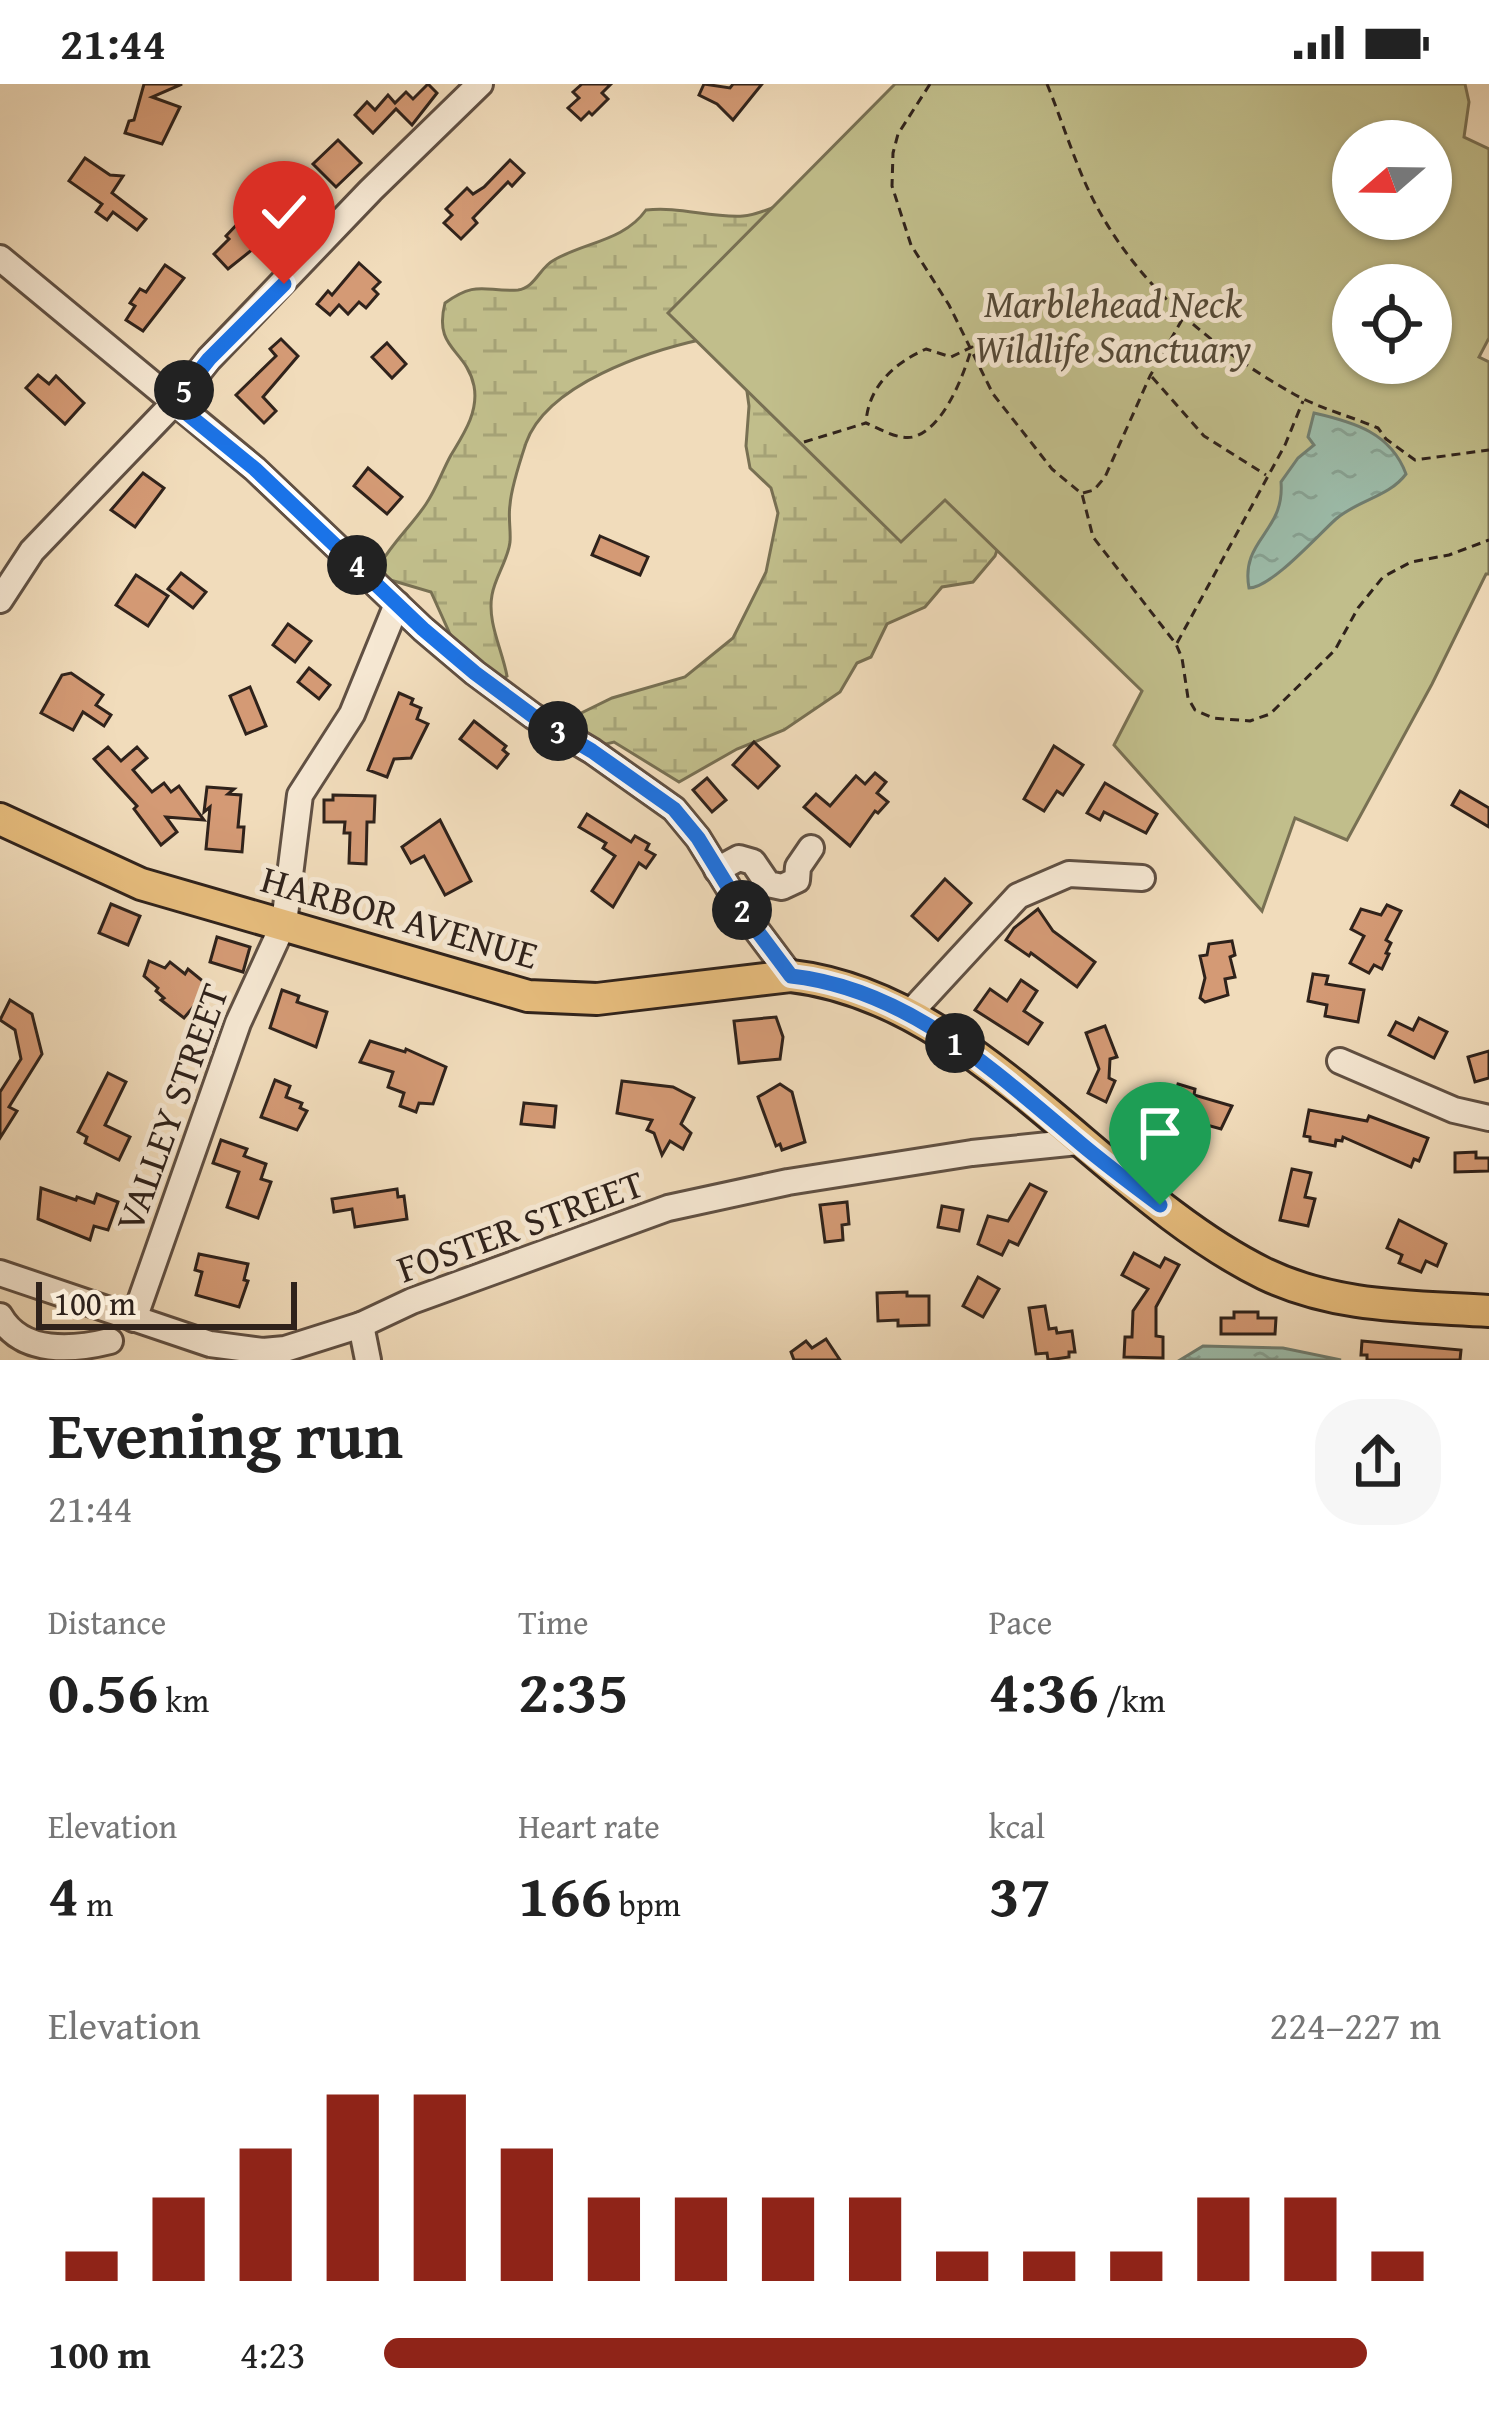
<!DOCTYPE html>
<meta charset="utf-8">
<style>
:root{--surface:#fff;--page:#f6f6f6;--text:#222;--muted:#767676;--accent:#8f2418}
body{margin:0;font-family:"Gentium Book Plus",serif;background:var(--page);color:var(--text);height:100vh;display:flex;flex-direction:column;font-size:45px;white-space:nowrap}
*{box-sizing:border-box;margin:0}
p{font-size:39px;color:var(--muted)}
.icon{flex:none;width:66px;height:66px;fill:none;stroke:currentColor;stroke-width:2;stroke-linecap:round;stroke-linejoin:round}
.map{position:relative;height:1276px;overflow:hidden}
.drawer{display:flex;flex-direction:column;background:var(--surface);flex:1}
.drawer>*{flex:none}
.needle{width:78px;rotate:250deg}
.controls{position:absolute;left:1332px;top:36px;display:grid;gap:24px}
.controls a{display:grid;place-items:center;width:120px;height:120px;border-radius:50%;background:var(--surface);box-shadow:0 3px 9px #0004;font-size:60px}
.scale{position:absolute;left:36px;bottom:30px;width:261px;box-sizing:border-box;padding-left:12px;border:6px solid #2f221b;border-top:0;font-size:33px;line-height:42px;white-space:nowrap;color:#2f221b;-webkit-text-stroke:9px #f6e8d3;paint-order:stroke}
.pin{position:absolute;display:grid;place-items:center;width:102px;height:102px;color:#fff;margin:-123px -51px;border-radius:50% 50% 50% 0;rotate:-45deg;box-shadow:0 0 12px #0007}
.pin .icon{rotate:45deg}
.km{position:absolute;width:60px;height:60px;margin:-30px;border-radius:50%;background:#222;color:#fff;font-size:33px;line-height:60px;text-align:center}
.round{display:grid;place-items:center;flex:none;width:126px;height:126px;border-radius:48px;background:var(--page)}
.head{display:flex;align-items:center;justify-content:space-between;height:204px;padding:0 48px}
h1{font-size:66px;font-weight:700;line-height:90px}
.stats{display:grid;grid-template-columns:repeat(3,1fr);gap:18px;height:204px;padding:12px 48px}
.stats div{display:grid;align-content:center}
.stats b{font-size:60px;font-weight:700}
.stats small{font-size:33px;font-weight:400}
.stats p{font-size:33px}
.chart{height:336px;padding:24px 48px}
.chart p{display:flex;justify-content:space-between}
.chart svg{width:100%;height:216px;margin-top:12px;stroke:var(--accent);stroke-width:6}
ul{padding:0 48px;list-style:none;font-size:39px}
li{display:grid;grid-template-columns:192px 144px 1fr;align-items:center;height:90px}
li i{height:30px;border-radius:15px;background:var(--accent)}
.status{display:flex;justify-content:space-between;align-items:center;height:84px;padding:0 60px;background:var(--surface);direction:ltr}
.status svg{height:33px;fill:currentColor}
.map>svg:first-child{display:block}
</style>
<div class="status"><b>21:44</b><svg viewBox="0 0 49 12"><path d="M0 12V9h3v3zM5 12V6h3v6zM10 12V3h3v9zM15 12V0h3v12zM26 1h20v11H26zM47 4h2v5h-2z"/></svg></div>
<div class="map">
<svg width="1489" height="1276" viewBox="0 0 1489 1276">
<defs>
<pattern id="wetland-marsh" width="20" height="14" patternUnits="userSpaceOnUse" patternTransform="scale(3)"><rect width="20" height="14" fill="#c1be8b"/><path d="M1 5h8M5 5V1M11 12h8M15 12V8" fill="none" stroke="#a6a377"/></pattern>
<pattern id="water-ripples" width="26" height="14" patternUnits="userSpaceOnUse" patternTransform="scale(3)"><rect width="26" height="14" fill="#9cbcaa"/><path d="M2 4q2-2 4 0t4 0M15 11q2-2 4 0t4 0" fill="none" stroke="#87a192"/></pattern>
</defs>
<rect width="100%" height="100%" fill="#f1dcbb"/>
<filter id="stains"><feTurbulence type="fractalNoise" baseFrequency=".00167" numOctaves="4"/><feColorMatrix values="0 0 0 0 .2 0 0 0 0 .09 0 0 0 0 .02 0 0 0 .5 -.17"/></filter>
<radialGradient id="worn" r=".72"><stop offset=".6" stop-color="#630" stop-opacity="0"/><stop offset="1" stop-color="#630" stop-opacity=".3"/></radialGradient>
<!-- wetland -->
<path fill="url(#wetland-marsh)" stroke="#787053" stroke-width="3" d="M780,121L1021,397L995,472L973,498L942,503L925,523L887,540L871,573L857,579L840,608L784,646L737,665L679,698L614,658L594,663L565,644L567,636L612,614L685,593L733,554L766,488L778,429L771,404L750,384L746,362L749,322L745,293L704,255C648,267 547,300 526,359C521,374 511,406 510,421C508,433 511,446 510,458C508,476 495,493 492,511C487,538 502,565 507,592L498,598L483,596L450,550L431,508L387,495L381,479C394,457 412,441 426,420C437,404 442,387 451,371C463,351 479,328 474,302C466,264 433,266 445,219C477,196 484,208 518,206C535,204 540,183 554,176C585,158 624,157 646,126C679,122 710,134 743,132C756,131 768,125 780,121Z"/>
<!-- park -->
<path fill="#c1be8b" stroke="#787053" stroke-width="3" fill-rule="evenodd" d="M895,0H1465L1469,18L1464,53L1489,65V254L1479,273L1489,278V490H1486L1432,600L1347,756L1295,734L1262,827L1114,661L1142,607L945,416L901,458L668,229ZM1353,57H1431V135H1353ZM1353,201H1431V279H1353Z"/>
<!-- water -->
<g fill="url(#water-ripples)" stroke="#707e71" stroke-width="3">
<path d="M1314,329C1354,338 1391,349 1406,390C1389,413 1358,416 1336,435C1317,452 1271,504 1249,504C1240,455 1285,449 1281,398L1298,374L1314,361L1308,353Z"/>
<path d="M1203,1262L1283,1264L1341,1276H1180Z"/>
</g>
<!-- building -->
<g fill="#d49a75" stroke="#2f221b" stroke-width="3">
<path d="M144,0H182L152,13L180,23L162,60L125,49L129,37L134,36Z"/>
<path d="M428,0L437,9L412,41L396,25L373,49L355,31L367,18L375,26L388,11L395,19L406,8L413,15Z"/>
<path d="M582,0H611L602,9L608,15L592,31L589,28L581,36L568,24L579,14L573,8Z"/>
<path d="M704,0L730,4L733,0H762L733,36L717,20L699,11Z"/>
<path d="M338,56L361,79L336,103L313,80Z"/>
<path d="M85,74L110,91L123,92L112,109L146,135L137,146L113,128L107,136L96,128L102,120L69,97Z"/>
<path d="M510,76L524,89L512,102L508,98L473,134L477,139L461,155L444,139L452,131L446,125L467,104L473,110L484,103Z"/>
<path d="M275,100L306,130L292,144L277,129L247,159L253,165L228,185L214,170L229,155L226,152Z"/>
<path d="M359,179L380,198L373,205L378,210L366,224L359,218L348,230L339,221L330,231L317,220L328,207L332,211Z"/>
<path d="M165,181L184,194L143,247L126,236L135,222L130,219L140,205L146,208Z"/>
<path d="M281,255L298,272L263,313L276,327L264,339L236,311L276,272L270,265Z"/>
<path d="M387,259L406,280L392,294L372,273Z"/>
<path d="M38,291L49,300L56,292L84,319L65,340L26,304Z"/>
<path d="M368,384L402,413L387,430L354,402Z"/>
<path d="M143,389L164,404L135,443L111,426Z"/>
<path d="M600,452L648,473L640,491L592,471Z"/>
<path d="M181,489L206,508L193,524L168,505Z"/>
<path d="M136,491L168,512L148,542L116,521Z"/>
<path d="M288,540L311,557L295,578L273,561Z"/>
<path d="M309,584L330,601L319,615L298,598Z"/>
<path d="M71,589L103,611L96,621L111,631L104,642L83,628L73,646L41,629L62,591Z"/>
<path d="M250,603L266,642L246,650L230,612Z"/>
<path d="M399,609L413,615L411,620L421,624L417,635L428,640L411,674L394,675L387,693L368,686Z"/>
<path d="M474,637L506,662L503,666L508,670L497,684L460,655Z"/>
<path d="M754,658L779,682L758,704L733,681Z"/>
<path d="M1054,662L1083,681L1063,711L1057,707L1044,727L1024,715Z"/>
<path d="M108,663L121,677L137,663L147,674L133,686L152,708L164,699L171,708L179,702L204,736L166,733L177,748L161,761L134,725L137,722L94,675Z"/>
<path d="M875,689L886,698L877,709L888,718L878,729L875,727L850,762L804,723L816,710L830,722L856,692L865,700Z"/>
<path d="M707,694L726,716L712,728L693,706Z"/>
<path d="M1105,699L1157,730L1146,749L1104,728L1100,736L1087,729Z"/>
<path d="M207,703L234,705L228,710L241,711L238,743H244L242,768L206,765L210,723L204,728Z"/>
<path d="M1460,707L1489,724V743L1452,721Z"/>
<path d="M333,711L375,712L374,738H367L366,780L349,779L350,749H344L345,738H324V716H333Z"/>
<path d="M587,730L631,758L635,752L649,760L646,766L655,771L646,784L639,779L613,823L592,807L615,772L603,764L606,759L579,743Z"/>
<path d="M440,736L471,797L445,811L424,772L411,779L402,763Z"/>
<path d="M945,795L971,819L938,856L912,832Z"/>
<path d="M111,820L140,832L128,861L99,849Z"/>
<path d="M1387,821L1401,827L1386,856L1391,859L1386,869L1389,870L1382,885L1374,881L1369,889L1350,879L1364,852L1351,845L1361,825L1381,831Z"/>
<path d="M1038,825L1053,847L1095,878L1077,903L1031,869L1029,872L1006,856L1014,844Z"/>
<path d="M217,853L250,863L243,888L210,878Z"/>
<path d="M1232,857L1235,871L1230,873L1235,893L1225,895L1228,911L1205,918L1200,914L1205,894L1200,872L1207,871L1209,860Z"/>
<path d="M149,877L165,884L170,878L185,890L188,885L210,903L184,934L161,916L164,914L156,907L158,904L144,892Z"/>
<path d="M1313,890L1328,892L1326,900L1364,906L1358,938L1325,932L1327,921L1308,917Z"/>
<path d="M1021,896L1037,907L1024,927L1042,939L1028,960L975,926L990,905L1007,917Z"/>
<path d="M282,906L299,912L297,918L327,928L316,963L270,944Z"/>
<path d="M10,916L32,930L42,970L9,1023L17,1027L0,1054V1008L21,975L15,946L0,936Z"/>
<path d="M776,933L783,953L780,975L739,979L734,937Z"/>
<path d="M1419,934L1447,948L1434,974L1389,951L1396,938L1413,946Z"/>
<path d="M1105,942L1117,973L1110,975L1109,994L1115,997L1106,1018L1088,1009L1099,985L1086,949Z"/>
<path d="M370,957L405,968L406,965L446,983L433,1020L419,1019L416,1028L400,1022L404,1009L388,1003L393,988L360,978Z"/>
<path d="M1489,967V994L1475,998L1468,973Z"/>
<path d="M108,989L126,998L105,1041L130,1053L119,1076L85,1059L87,1053L78,1048Z"/>
<path d="M275,996L290,1002L286,1013L302,1019L300,1024L307,1027L297,1046L261,1033Z"/>
<path d="M622,997L673,1003L694,1014L681,1040L691,1049L683,1065L670,1057L662,1071L654,1049L647,1046L652,1036L617,1029Z"/>
<path d="M780,1000L792,1008L805,1058L782,1066L780,1060L776,1062L758,1013Z"/>
<path d="M1178,1000L1195,1005L1194,1011L1232,1022L1221,1045L1178,1033L1180,1024L1172,1022Z"/>
<path d="M524,1019L556,1022L554,1043L521,1040Z"/>
<path d="M1309,1026L1367,1037L1369,1032L1428,1054L1419,1077L1414,1075L1411,1083L1343,1053L1342,1057L1336,1056L1335,1062L1310,1057V1053L1304,1052Z"/>
<path d="M221,1056L247,1065L244,1072L266,1080L261,1095L271,1098L258,1134L227,1123L239,1088L213,1079Z"/>
<path d="M1476,1068V1074H1489V1087L1455,1088V1069Z"/>
<path d="M1292,1085L1311,1089L1305,1113L1315,1115L1308,1142L1280,1136Z"/>
<path d="M1030,1100L1046,1108L1018,1161L1009,1157L1002,1171L978,1160L988,1132L1008,1137Z"/>
<path d="M41,1104L76,1116L77,1113L94,1119L97,1110L118,1118L108,1146L94,1142L90,1156L38,1135Z"/>
<path d="M397,1105L398,1113L404,1112L407,1135L355,1143L352,1125L334,1128L332,1115Z"/>
<path d="M847,1118L849,1140L842,1141L843,1156L825,1158L820,1121Z"/>
<path d="M942,1122L963,1126L959,1147L938,1143Z"/>
<path d="M1399,1136L1446,1160L1437,1182L1426,1177L1421,1188L1399,1179L1402,1171L1387,1164Z"/>
<path d="M1134,1169L1160,1183L1165,1174L1179,1181L1156,1223V1252L1163,1253V1274L1124,1273L1125,1253H1132L1133,1227L1148,1205L1122,1191Z"/>
<path d="M199,1170L248,1180L244,1196L248,1197L239,1223L196,1211L202,1188L195,1186Z"/>
<path d="M978,1193L999,1205L983,1233L963,1222Z"/>
<path d="M907,1208V1212H929V1241L898,1242V1236L878,1237L877,1209Z"/>
<path d="M1045,1222L1049,1245L1056,1244L1057,1249L1072,1247L1075,1268H1069V1273L1048,1276L1047,1269L1036,1270L1029,1224Z"/>
<path d="M1234,1228H1258V1234H1276L1275,1250H1221V1234H1234Z"/>
<path d="M826,1255L840,1276H794L791,1268L806,1257L812,1264Z"/>
<path d="M1362,1257L1461,1266L1460,1276H1367V1271H1361Z"/>
</g>
<g fill="none" stroke-linecap="round" stroke-linejoin="round">
<!-- minor casing -->
<g stroke="#605043" stroke-width="30">
<g id="minor">
<path d="M0,174L255,385L423,545L475,589L533,632L592,667L674,725L698,754L746,832L791,892"/>
<path d="M0,516L32,467L174,319L209,275L371,106L480,0"/>
<path d="M717,786L739,774L753,778L768,800L782,803L797,796L798,783L811,764"/>
<path d="M909,930L1018,812L1069,790L1142,794"/>
<path d="M1340,977L1454,1026L1489,1034"/>
<path d="M0,1189L210,1260L263,1267L285,1265L361,1241L412,1217L668,1124L788,1098L972,1069L1078,1058"/>
<path d="M0,1232C22,1271 74,1266 110,1257"/>
<path d="M134,1235L238,939L284,839L300,711L352,630L397,520"/>
<path d="M361,1241L368,1276"/>
</g>
</g>
<!-- major casing -->
<g stroke="#2f221b" stroke-width="36">
<path id="major" d="M0,735L141,800L528,912L597,915L791,892C975,913 1103,1111 1265,1190C1336,1224 1412,1222 1489,1227"/>
</g>
<!-- path -->
<g stroke="#2f221b" stroke-width="3" stroke-dasharray="9 6" stroke-linecap="butt">
<path d="M930,0L898,50L893,69L892,102L911,161L949,221L993,310L1052,385L1082,410L1093,453L1176,560L1182,574L1188,614L1195,626L1213,634L1250,637L1270,630L1335,566L1358,524L1383,493L1411,478L1449,471L1489,456"/>
<path d="M1047,0C1061,34 1072,70 1087,103C1129,194 1207,261 1292,309C1318,324 1350,332 1378,344L1386,355L1415,376L1489,366"/>
<path d="M1152,293L1204,352L1266,391"/>
<path d="M804,358L866,339C880,345 898,356 913,353C944,345 964,290 972,263L951,273L926,265C894,279 868,303 866,339"/>
<path d="M1083,409L1094,406L1105,393L1150,292L1183,234"/>
<path d="M1177,559L1285,361L1303,317"/>
</g>
<!-- minor -->
<use href="#minor" stroke="#f6e8d3" stroke-width="24"/>
<!-- major -->
<use href="#major" stroke="#e8be7e" stroke-width="30"/>
</g>
<g fill="none" stroke-linecap="round" stroke-linejoin="round">
<!-- route casing -->
<g stroke="#fff" stroke-width="24">
<path id="route" d="M284,200L209,275L174,319L255,385L423,545L475,589L533,632L592,667L674,725L698,754L746,832L791,892C908,905 994,987 1080,1059C1106,1081 1133,1101 1160,1121"/>
</g>
<!-- route -->
<use href="#route" stroke="#1a73e8" stroke-width="15"/>
</g>
<g text-anchor="middle" dominant-baseline="central" stroke-width="10" stroke-linejoin="round" paint-order="stroke">
<!-- park labels -->
<g font-size="39" font-style="italic" fill="#544937" stroke="#f6e8d3">
<text x="1113" y="218">Marblehead Neck<tspan x="1113" dy="45">Wildlife Sanctuary</tspan></text>
</g>
<!-- street labels -->
<g font-size="39" fill="#2f221b" stroke="#f6e8d3">
<text transform="translate(400 832) rotate(16)">HARBOR AVENUE</text>
<text transform="translate(171 1023) rotate(-70)">VALLEY STREET</text>
<text transform="translate(520 1141) rotate(-20)">FOSTER STREET</text>
</g>
</g>
<rect width="100%" height="100%" filter="url(#stains)"/>
<rect width="100%" height="100%" fill="url(#worn)"/>
</svg>
<div class="controls">
<a><svg class="needle" viewBox="-14 -14 28 28"><path d="M0-13l5 13h-10z" fill="#e53935"/><path d="M0 13l5-13h-10z" fill="#767676"/></svg></a>
<a><svg class="icon" aria-label="locate" viewBox="0 0 24 24"><circle cx="12" cy="12" r="6"/><path d="M12 2v4M12 18v4M2 12h4M18 12h4"/></svg></a>
</div>
<div class="scale">100 m</div>
<div class="pin" style="left:1160px;top:1121px;background:#1e9e55"><svg class="icon" aria-label="arrive" viewBox="0 0 24 24"><path d="M6 21V4h12l-3 4 3 4H6"/></svg></div>
<div class="pin" style="left:284px;top:200px;background:#d93025"><svg class="icon" aria-label="check" viewBox="0 0 24 24"><path d="M5 12l5 5 9-10"/></svg></div>
<b class="km" style="left:955px;top:959px">1</b>
<b class="km" style="left:742px;top:826px">2</b>
<b class="km" style="left:558px;top:647px">3</b>
<b class="km" style="left:357px;top:481px">4</b>
<b class="km" style="left:184px;top:306px">5</b>
</div>
<section class="drawer">
<div class="head"><div><h1>Evening run</h1><p>21:44</p></div><a class="round"><svg class="icon" aria-label="share" viewBox="0 0 24 24"><path d="M12 15V3M7 8l5-5 5 5M5 13v7h14v-7"/></svg></a></div>
<div class="stats">
<div><p>Distance</p><b>0.56<small> km</small></b></div>
<div><p>Time</p><b>2:35</b></div>
<div><p>Pace</p><b>4:36<small> /km</small></b></div>
</div>
<div class="stats">
<div><p>Elevation</p><b>4<small> m</small></b></div>
<div><p>Heart rate</p><b>166<small> bpm</small></b></div>
<div><p>kcal</p><b>37</b></div>
</div>
<div class="chart"><p><span>Elevation</span>224–227 m</p>
<svg viewBox="0 0 160 44" preserveAspectRatio="none"><path d="M5 44V38M15 44V27M25 44V17M35 44V6M45 44V6M55 44V17M65 44V27M75 44V27M85 44V27M95 44V27M105 44V38M115 44V38M125 44V38M135 44V27M145 44V27M155 44V38"/></svg>
</div>
<ul>
<li><b>100 m</b>4:23<i style="width:93%"></i></li>
</ul>
</section>
